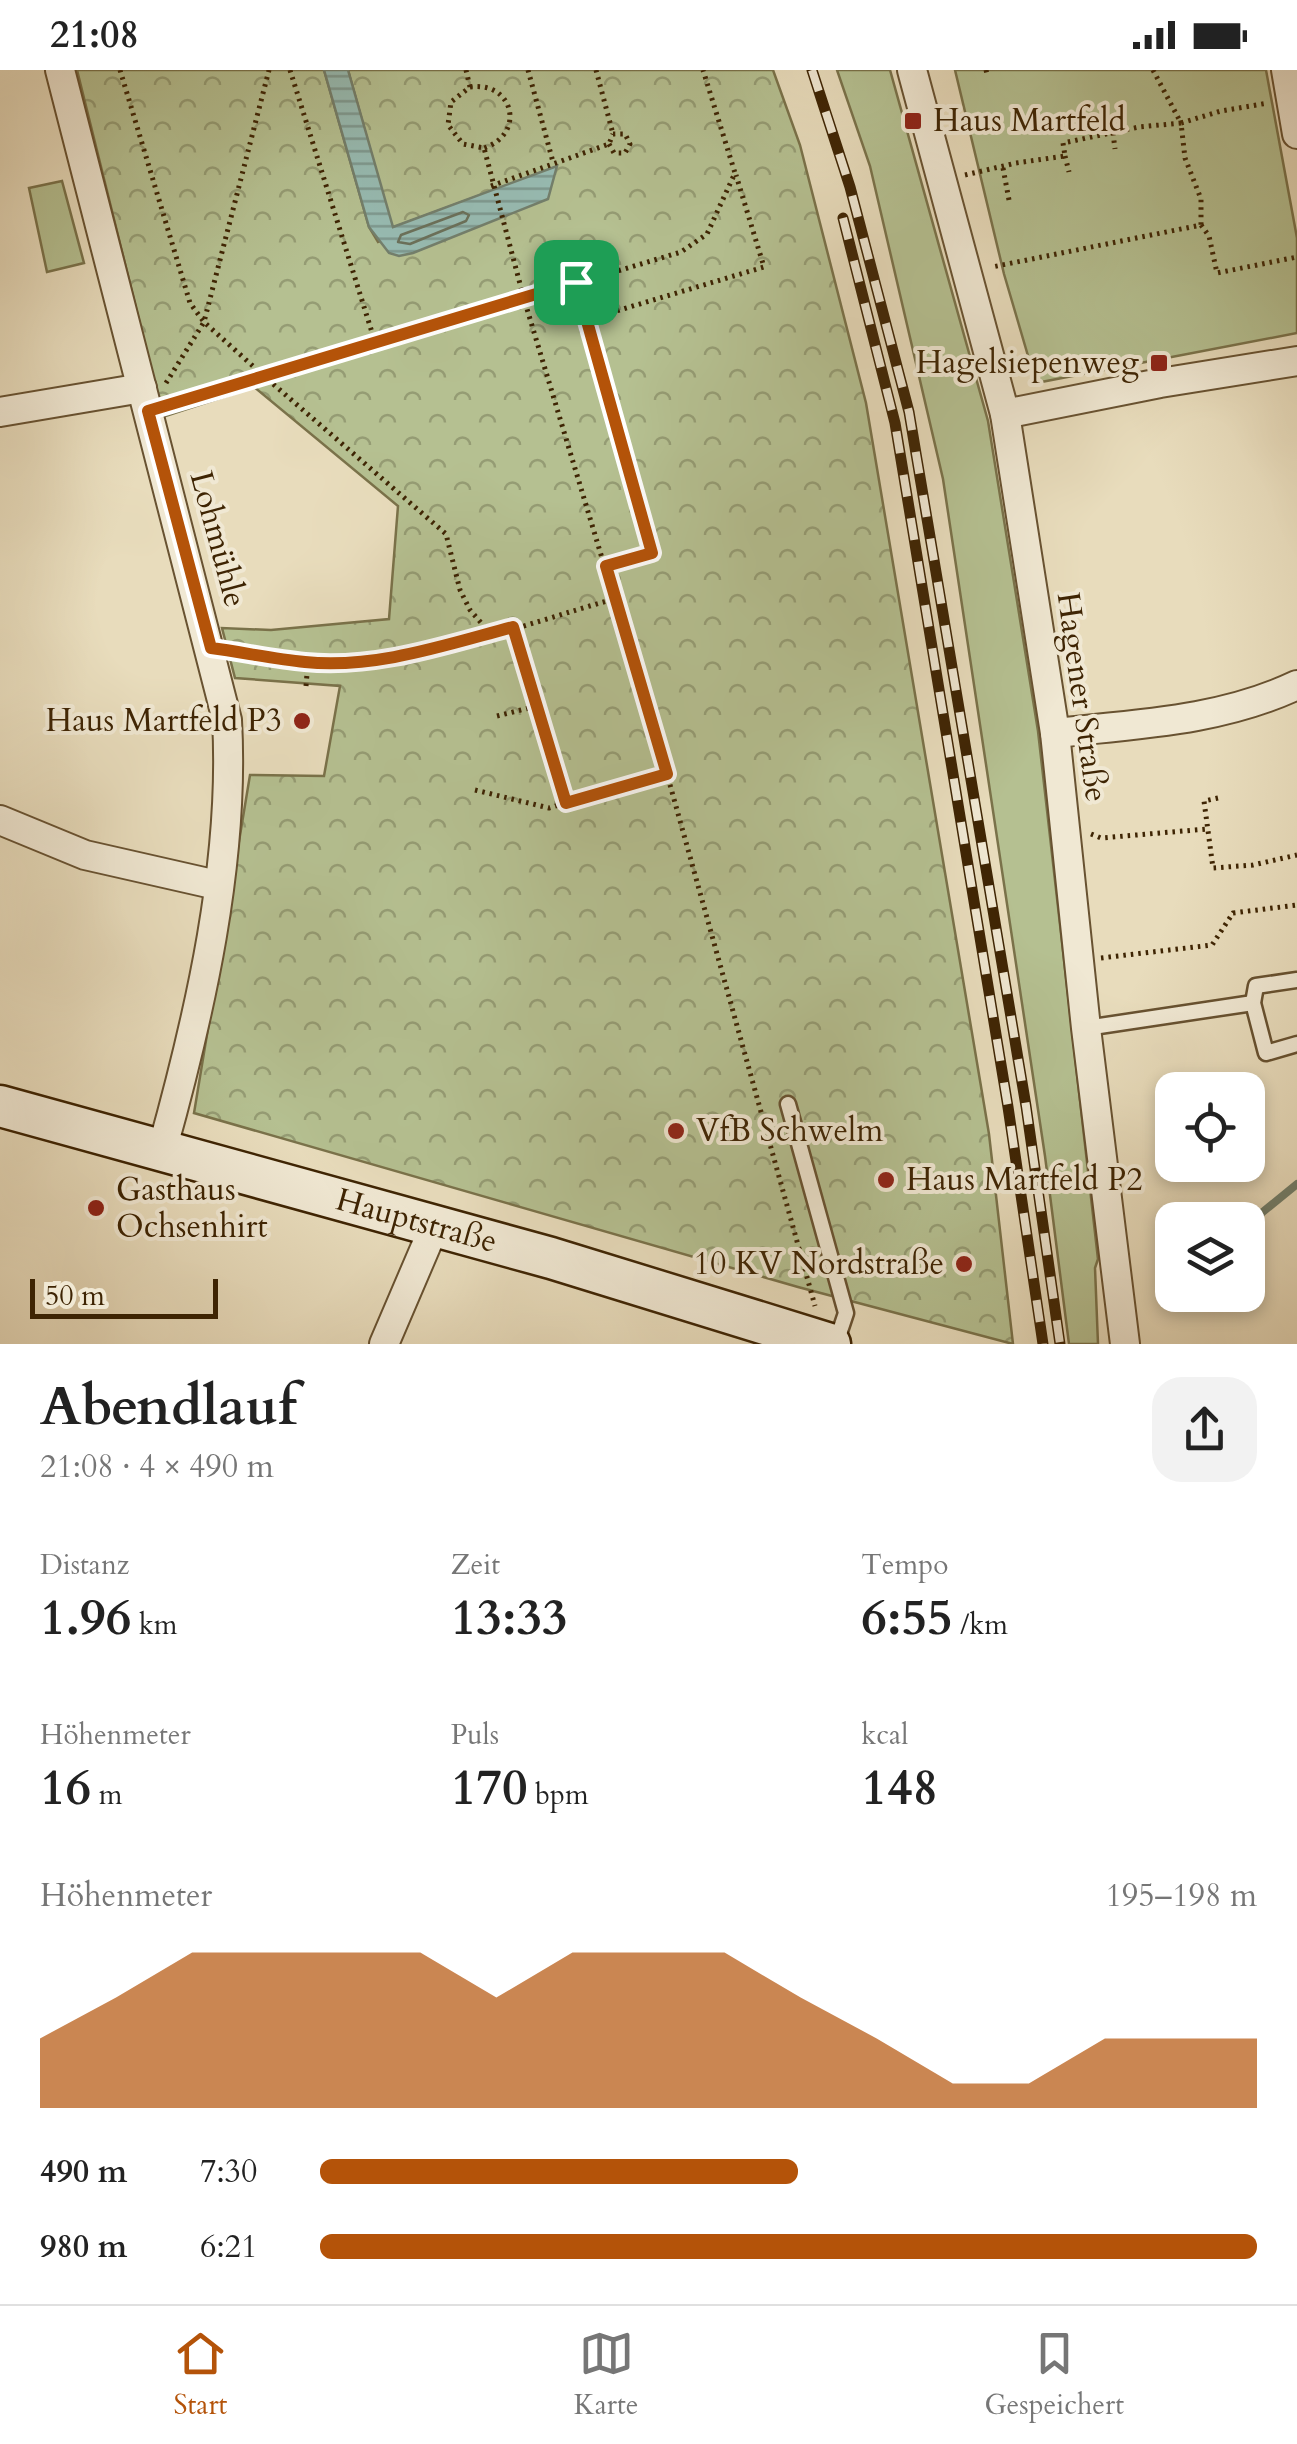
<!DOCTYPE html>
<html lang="de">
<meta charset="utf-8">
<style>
:root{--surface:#fff;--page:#f2f2f2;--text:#222;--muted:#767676;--line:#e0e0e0;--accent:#b45309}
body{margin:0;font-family:Cardo,serif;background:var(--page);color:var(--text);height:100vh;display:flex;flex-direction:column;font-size:38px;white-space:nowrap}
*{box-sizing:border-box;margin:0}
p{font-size:32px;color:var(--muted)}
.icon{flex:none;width:55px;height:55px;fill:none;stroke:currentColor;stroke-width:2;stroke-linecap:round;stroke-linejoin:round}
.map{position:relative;height:1274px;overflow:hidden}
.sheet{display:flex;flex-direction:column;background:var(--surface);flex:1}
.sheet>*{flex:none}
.controls{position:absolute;left:1155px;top:1002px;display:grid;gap:20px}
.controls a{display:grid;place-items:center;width:110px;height:110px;border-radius:20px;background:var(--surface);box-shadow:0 5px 15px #0003;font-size:50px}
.scale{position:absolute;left:30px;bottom:25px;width:188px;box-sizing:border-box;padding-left:10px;border:5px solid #3e2403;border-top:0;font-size:28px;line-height:35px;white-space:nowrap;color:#3e2403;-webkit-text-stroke:8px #f0e8d3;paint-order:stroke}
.pin{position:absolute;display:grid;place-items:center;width:85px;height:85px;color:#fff;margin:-42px;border-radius:20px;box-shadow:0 5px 15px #0006}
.round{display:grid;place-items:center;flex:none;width:105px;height:105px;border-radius:30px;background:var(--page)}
.summary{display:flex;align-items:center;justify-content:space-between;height:170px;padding:0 40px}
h1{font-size:55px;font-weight:700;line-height:75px}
.metrics{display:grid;grid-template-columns:repeat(3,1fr);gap:15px;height:170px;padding:10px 40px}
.metrics div{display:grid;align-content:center}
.metrics b{font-size:50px;font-weight:700}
.metrics small{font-size:28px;font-weight:400}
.metrics p{font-size:28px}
.chart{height:280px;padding:20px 40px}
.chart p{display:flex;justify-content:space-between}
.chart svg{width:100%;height:180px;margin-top:10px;fill:var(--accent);opacity:.7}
ul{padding:0 40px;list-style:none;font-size:32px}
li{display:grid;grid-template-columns:160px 120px 1fr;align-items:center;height:75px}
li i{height:25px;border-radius:12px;background:var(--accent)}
.status{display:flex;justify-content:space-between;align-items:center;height:70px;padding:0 50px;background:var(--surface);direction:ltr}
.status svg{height:28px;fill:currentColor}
.dock{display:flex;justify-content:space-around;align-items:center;height:140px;border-top:2px solid var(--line);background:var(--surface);font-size:28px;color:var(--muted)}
.dock a{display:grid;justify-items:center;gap:5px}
.dock .active{color:var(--accent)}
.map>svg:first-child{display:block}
</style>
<div class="status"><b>21:08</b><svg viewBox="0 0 49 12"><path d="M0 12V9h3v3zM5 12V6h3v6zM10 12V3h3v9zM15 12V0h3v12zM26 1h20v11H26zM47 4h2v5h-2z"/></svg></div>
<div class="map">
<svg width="1297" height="1274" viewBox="0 0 1297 1274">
<defs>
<pattern id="forest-crowns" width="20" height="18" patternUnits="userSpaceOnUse" patternTransform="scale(2.5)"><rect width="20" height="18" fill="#b5c091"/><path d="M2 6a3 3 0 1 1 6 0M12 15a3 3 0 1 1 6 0" fill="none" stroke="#959c74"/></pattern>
<pattern id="water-rules" width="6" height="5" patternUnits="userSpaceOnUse" patternTransform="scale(2.5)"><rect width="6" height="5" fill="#97bbb2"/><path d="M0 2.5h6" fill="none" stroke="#7d988f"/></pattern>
</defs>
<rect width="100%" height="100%" fill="#e8dcbc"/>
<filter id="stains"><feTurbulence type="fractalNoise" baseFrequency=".002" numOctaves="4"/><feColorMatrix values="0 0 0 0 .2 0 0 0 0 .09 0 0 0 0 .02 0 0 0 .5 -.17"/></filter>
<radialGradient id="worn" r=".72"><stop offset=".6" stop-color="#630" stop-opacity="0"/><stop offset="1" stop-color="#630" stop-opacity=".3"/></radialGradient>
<!-- grass -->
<g fill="#b5c091" stroke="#7a724a" stroke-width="2.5">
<path d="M837,0H890L988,351L1038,661L1098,1189L1095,1198L1098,1274H1069L1045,1086L943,409L870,96Z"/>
<path d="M955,0H1266L1297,168V263L1036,313L1004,204Z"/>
<path d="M62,111L84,193L47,202L29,118Z"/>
</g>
<!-- forest -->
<path fill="url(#forest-crowns)" stroke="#7a724a" stroke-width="2.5" d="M77,0H324L369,157L378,172L556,97L392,158L348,0H773L800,75L866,333L989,1064L1013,1274L798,1217L194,1043L250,705L324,706L340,616L235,608L222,558L271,560L389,549L398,436L254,317L163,347Z"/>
<!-- water -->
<path fill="url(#water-rules)" stroke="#737f6c" stroke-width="2.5" d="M324,0H348L393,157L557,96L548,129L413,183L399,186L389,183L369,157Z"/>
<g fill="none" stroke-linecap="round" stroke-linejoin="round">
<!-- shore -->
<path stroke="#6a705a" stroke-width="2.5" d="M463,142L469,145L466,151L410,174L398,172L401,165Z"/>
<!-- stream -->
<path stroke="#737f6c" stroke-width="8" d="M1248,1154L1297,1114"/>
<!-- service casing -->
<g stroke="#685231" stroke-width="19">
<g id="service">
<path d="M1297,910L1256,916L1253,933L1266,983L1297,974"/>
<path d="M1086,958L1253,933"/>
<path d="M788,1034L846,1243L836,1273"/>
</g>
</g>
<!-- minor casing -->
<g stroke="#685231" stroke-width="32">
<g id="minor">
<path d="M60,0L227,650C235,791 200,944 162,1080"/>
<path d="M912,0L1005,344L1055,663L1086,958L1125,1274"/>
<path d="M1286,0L1297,64"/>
<path d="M0,342L142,318"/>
<path d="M1005,344L1160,313L1297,291"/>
<path d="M1055,663C1138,654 1221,651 1297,615"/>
<path d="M0,750L85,785L217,815"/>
<path d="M384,1274L435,1155"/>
</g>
</g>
<!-- secondary casing -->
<g stroke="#3e2403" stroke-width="45">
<g id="secondary">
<path id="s1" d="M0,1036L551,1188L830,1274"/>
</g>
</g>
<!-- path -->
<g stroke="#3e2403" stroke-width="5" stroke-dasharray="2.5 5" stroke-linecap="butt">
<path d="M120,0L190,233L204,252L265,307L446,464L460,520L470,540L490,563"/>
<path d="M290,0L375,272"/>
<path d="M466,0L470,17L451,32L448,55L463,74L484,78L524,229L667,704"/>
<path d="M528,0L553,92"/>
<path d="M596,0L613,64"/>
<path d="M986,0L987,4"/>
<path d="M1153,0L1181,53L1221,41L1268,33"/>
<path d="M470,17C514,11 526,64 484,78"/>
<path d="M1113,63L1115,79"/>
<path d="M609,74L614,83H625L630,74L625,64H613"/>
<path d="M1065,86L1069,102"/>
<path d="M1003,98L1009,130"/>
<path d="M965,105L1016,93L1065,86L1063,73L1139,57L1181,53L1185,88L1201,129V155L992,197"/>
<path d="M491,116L609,74L613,64"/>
<path d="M1201,155L1209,166L1217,203L1297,187"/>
<path d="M575,213L586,250"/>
<path d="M166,313L204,252L269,0"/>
<path d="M173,334L681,182L707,164L735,103L703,0"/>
<path d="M606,496L652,483L586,250L764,197L736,105"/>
<path d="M513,557L566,733L667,704L815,1236"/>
<path d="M236,581C259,585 282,590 305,592C401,601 521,555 614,529"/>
<path d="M306,616L308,592"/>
<path d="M497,646L537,636"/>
<path d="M475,720L549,738L566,733"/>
<path d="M1218,728L1204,731L1213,798L1253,795L1297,785"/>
<path d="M1091,764L1101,768L1207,759"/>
<path d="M1101,888L1212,875L1233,843L1297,835"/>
</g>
<!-- service -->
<use href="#service" stroke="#f0e8d3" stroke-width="14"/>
<!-- minor -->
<use href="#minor" stroke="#f0e8d3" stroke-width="28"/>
<!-- secondary -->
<use href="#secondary" stroke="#f0e8d3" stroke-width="40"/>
<!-- rail casing -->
<g stroke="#3e2403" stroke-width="11">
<g id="rail">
<path d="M812,0L850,117L909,342L1026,1036L1060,1274"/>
<path d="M843,148L895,353L1008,1037L1043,1274"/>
</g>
</g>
<!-- rail -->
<use href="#rail" stroke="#f0e8d3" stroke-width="8" stroke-dasharray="22" stroke-linecap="butt"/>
</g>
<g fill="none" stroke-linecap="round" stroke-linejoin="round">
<!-- route casing -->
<g stroke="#fff" stroke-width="20">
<path id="route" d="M576,212L652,483L606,496L667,704L566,733L513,557C445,575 376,599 305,592C273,589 242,582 211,578L148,341Z"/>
</g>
<!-- route -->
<use href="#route" stroke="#b45309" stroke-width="12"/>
</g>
<!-- markers -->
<g fill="#8f2418" stroke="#f0e8d3" stroke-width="4">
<rect x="903" y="41" width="20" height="20" rx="5"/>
<rect x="1149" y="283" width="20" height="20" rx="5"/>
<circle cx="302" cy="651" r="10"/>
<circle cx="676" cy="1061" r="10"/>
<circle cx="886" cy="1110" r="10"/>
<circle cx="96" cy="1138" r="10"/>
<circle cx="964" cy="1194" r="10"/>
</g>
<g text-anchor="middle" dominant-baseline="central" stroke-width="8" stroke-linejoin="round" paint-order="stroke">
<!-- poi labels -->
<g font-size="32" fill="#3e2403" stroke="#f0e8d3" text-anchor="start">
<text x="933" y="51">Haus Martfeld</text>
<text x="1139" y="293" text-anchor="end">Hagelsiepenweg</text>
<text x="282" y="651" text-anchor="end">Haus Martfeld P3</text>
<text x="696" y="1061">VfB Schwelm</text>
<text x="906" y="1110">Haus Martfeld P2</text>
<text x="116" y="1120">Gasthaus<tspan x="116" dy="37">Ochsenhirt</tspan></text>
<text x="944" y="1194" text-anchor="end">10 KV Nordstraße</text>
</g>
<!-- street labels -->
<g font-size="32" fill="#3e2403" stroke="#f0e8d3">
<text transform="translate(218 469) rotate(75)">Lohmühle</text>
<text transform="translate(1082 627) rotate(82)">Hagener Straße</text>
<text stroke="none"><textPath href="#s1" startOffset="432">Hauptstraße</textPath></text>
</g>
</g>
<rect width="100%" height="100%" filter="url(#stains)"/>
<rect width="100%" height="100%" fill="url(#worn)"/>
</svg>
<div class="controls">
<a><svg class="icon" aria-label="locate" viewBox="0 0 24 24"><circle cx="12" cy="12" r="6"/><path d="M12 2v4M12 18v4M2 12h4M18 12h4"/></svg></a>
<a><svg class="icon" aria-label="layers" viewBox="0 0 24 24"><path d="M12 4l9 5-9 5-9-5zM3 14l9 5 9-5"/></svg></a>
</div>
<div class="scale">50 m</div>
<div class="pin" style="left:576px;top:212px;background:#1e9e55"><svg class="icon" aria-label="arrive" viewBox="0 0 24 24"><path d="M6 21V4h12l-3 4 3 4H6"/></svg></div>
</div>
<section class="sheet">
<div class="summary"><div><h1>Abendlauf</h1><p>21:08 · 4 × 490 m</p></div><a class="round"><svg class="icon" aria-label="share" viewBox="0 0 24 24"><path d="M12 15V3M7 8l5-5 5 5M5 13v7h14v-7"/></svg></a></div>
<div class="metrics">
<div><p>Distanz</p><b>1.96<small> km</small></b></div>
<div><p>Zeit</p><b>13:33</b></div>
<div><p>Tempo</p><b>6:55<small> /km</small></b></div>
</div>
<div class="metrics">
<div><p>Höhenmeter</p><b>16<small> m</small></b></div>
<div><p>Puls</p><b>170<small> bpm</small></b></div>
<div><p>kcal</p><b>148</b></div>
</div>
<div class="chart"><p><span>Höhenmeter</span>195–198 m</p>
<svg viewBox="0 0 160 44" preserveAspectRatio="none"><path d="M0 44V27L10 17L20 6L30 6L40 6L50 6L60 17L70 6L80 6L90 6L100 17L110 27L120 38L130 38L140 27L150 27L160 27V44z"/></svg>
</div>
<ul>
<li><b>490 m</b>7:30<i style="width:51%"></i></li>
<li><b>980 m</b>6:21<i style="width:100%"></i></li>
</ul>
</section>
<nav class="dock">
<a class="active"><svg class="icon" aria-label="home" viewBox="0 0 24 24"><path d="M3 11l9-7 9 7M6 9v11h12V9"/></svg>Start</a>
<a><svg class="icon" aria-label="map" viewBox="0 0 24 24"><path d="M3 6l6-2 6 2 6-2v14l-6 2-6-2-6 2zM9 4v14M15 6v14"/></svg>Karte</a>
<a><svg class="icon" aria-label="saved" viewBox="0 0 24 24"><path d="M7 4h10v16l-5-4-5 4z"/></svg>Gespeichert</a>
</nav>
